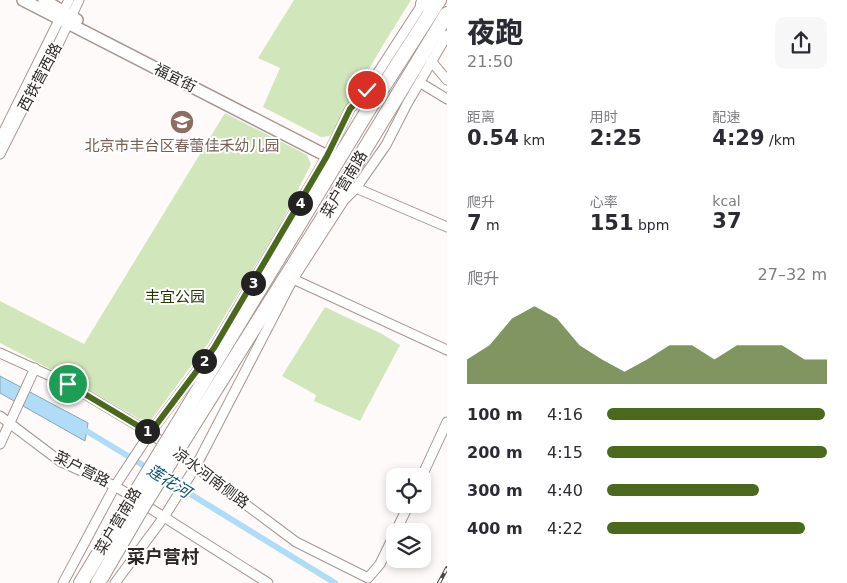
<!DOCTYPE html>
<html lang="zh">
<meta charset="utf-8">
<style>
:root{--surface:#fff;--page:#f7f7f7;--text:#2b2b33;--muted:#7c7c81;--accent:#4b691d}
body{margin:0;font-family:"DejaVu Sans","Noto Sans SC",sans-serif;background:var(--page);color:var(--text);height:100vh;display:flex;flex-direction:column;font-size:19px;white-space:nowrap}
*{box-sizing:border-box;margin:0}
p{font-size:16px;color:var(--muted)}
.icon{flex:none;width:28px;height:28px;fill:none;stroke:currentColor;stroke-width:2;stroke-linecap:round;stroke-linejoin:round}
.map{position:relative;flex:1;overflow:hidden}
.details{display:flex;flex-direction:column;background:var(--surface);width:400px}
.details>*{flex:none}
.fabs{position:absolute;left:386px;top:468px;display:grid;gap:10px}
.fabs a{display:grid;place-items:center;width:45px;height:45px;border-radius:10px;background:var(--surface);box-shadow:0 2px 8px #0003;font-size:25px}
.pin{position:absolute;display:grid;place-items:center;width:42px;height:42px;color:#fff;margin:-21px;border:2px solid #fff;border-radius:50%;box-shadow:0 1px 5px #0007}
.km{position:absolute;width:25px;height:25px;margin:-12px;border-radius:50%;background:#222;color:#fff;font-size:14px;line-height:25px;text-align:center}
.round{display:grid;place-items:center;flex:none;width:52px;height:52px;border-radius:10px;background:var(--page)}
.head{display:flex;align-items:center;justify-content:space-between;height:85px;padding:0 20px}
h1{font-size:28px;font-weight:800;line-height:38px}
.figures{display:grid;grid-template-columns:repeat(3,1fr);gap:8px;height:85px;padding:5px 20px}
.figures div{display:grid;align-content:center}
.figures b{font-size:21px;font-weight:800}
.figures small{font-size:14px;font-weight:400}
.figures p{font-size:14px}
.chart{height:140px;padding:10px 20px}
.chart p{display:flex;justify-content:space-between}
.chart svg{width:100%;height:90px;margin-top:5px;fill:var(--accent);opacity:.7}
ul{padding:0 20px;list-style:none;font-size:16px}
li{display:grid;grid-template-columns:80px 60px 1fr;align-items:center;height:38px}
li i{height:12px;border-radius:6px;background:var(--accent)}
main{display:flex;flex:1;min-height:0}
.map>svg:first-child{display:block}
</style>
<main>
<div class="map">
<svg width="447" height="583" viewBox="0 0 447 583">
<rect width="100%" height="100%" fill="#fefaf9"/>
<!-- green -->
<g fill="#d1e7bb">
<path d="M294,0H411L383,45L330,136L321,137L263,107L280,68L258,58Z"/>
<path d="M225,113L307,155L311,164L280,225L209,342L151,420L139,419L77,383L0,343V301L84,344Z"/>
<path d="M325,307L382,334L400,345L360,421L314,401L316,395L282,376Z"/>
</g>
<!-- water -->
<path fill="#afdcf7" stroke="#88a6b8" d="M0,376L88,423L85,441L0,393Z"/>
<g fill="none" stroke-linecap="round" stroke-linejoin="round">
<!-- canal -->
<g stroke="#afdcf7" stroke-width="6">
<path d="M80,427L151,470"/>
<path d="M161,476L335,583"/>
</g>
<!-- minor casing -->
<g stroke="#a59690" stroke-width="11">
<g id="minor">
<path d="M431,61L447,80"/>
<path d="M424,85L447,99"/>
<path d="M0,139L69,0"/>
<path d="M0,154L39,77L49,64L79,0"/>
<path d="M356,188L447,227"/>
<path d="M293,279L447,350"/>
<path d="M0,353L68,384L150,433L296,542L368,578L380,564L395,533"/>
<path d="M0,416L61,462L115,486L268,583"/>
<path d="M0,444L35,368"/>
<path d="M422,476L447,422"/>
<path d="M396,531L409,504"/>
<path d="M63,583L115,486L150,433L214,348L327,156L350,109L366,91L425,0"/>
<path d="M115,583L164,517L196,466L293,279L344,200L356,188L386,145L407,104L447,35"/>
</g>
</g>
<!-- major casing -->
<g stroke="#a59690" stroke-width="14">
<g id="major">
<path d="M23,0L327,156"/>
<path d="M44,0L77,20"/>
</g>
</g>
<!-- highway casing -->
<g stroke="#a59690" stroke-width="16">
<g id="highway">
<path d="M423,4L427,0"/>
<path d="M176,427L367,112L439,0"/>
<path d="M188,433L323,218L447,14"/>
<path d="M81,583L129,504"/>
<path d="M98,583L140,511"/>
</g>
</g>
<!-- minor -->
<use href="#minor" stroke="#fff" stroke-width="9"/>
<!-- major -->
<use href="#major" stroke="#fff" stroke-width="11"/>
<!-- highway -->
<use href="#highway" stroke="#fff" stroke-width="14"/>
<!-- rail casing -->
<g stroke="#4d4946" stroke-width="4">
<path id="rail" d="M439,583L447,568"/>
</g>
<!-- rail -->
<use href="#rail" stroke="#fff" stroke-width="2" stroke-dasharray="5.5" stroke-linecap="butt"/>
<!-- highway-bridge casing -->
<g stroke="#a59690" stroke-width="16" stroke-linecap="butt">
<g id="highway-bridge">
<path d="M129,504L176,427"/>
<path d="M140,511L188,433"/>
</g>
</g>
<!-- highway-bridge -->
<use href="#highway-bridge" stroke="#fff" stroke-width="14"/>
</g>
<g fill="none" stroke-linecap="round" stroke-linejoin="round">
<!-- route casing -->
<g stroke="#fff" stroke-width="10">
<path id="route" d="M68,384L150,433L214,348L327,156L350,109L367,90"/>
</g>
<!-- route -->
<use href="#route" stroke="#4b691d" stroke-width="6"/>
</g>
<!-- icons -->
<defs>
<g id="school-disc" transform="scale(1.25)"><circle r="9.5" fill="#8d6e63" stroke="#fff"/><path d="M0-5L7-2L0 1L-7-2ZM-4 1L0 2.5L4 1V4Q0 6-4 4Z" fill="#fff"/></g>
</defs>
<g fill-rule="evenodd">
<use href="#school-disc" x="182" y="122"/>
</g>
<g text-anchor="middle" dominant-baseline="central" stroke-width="4" stroke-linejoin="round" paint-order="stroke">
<!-- street labels -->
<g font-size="15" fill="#2d2825" stroke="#fff">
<text transform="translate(40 77) rotate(-62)">西铁营西路</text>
<text transform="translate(175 78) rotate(27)">福宜街</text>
<text transform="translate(344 184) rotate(-59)">菜户营南路</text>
<text transform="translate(82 469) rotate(27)">菜户营路</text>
<text transform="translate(211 478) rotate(37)">凉水河南侧路</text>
<text transform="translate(118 521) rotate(-59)">菜户营南路</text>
</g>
<!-- education labels -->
<g font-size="15" fill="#785e54" stroke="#fff">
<text x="182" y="146">北京市丰台区春蕾佳禾幼儿园</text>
</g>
<!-- park labels -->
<g font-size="15" fill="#223800" stroke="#fff">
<text x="175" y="297">丰宜公园</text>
</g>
<!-- water labels -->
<g font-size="16" font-style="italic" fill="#044f6f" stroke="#fff">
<text transform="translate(169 481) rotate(32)">莲花河</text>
</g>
<!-- quarter labels -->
<g font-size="18" font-weight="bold" fill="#2d2825" stroke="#fff">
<text x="163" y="556">菜户营村</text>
</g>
</g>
</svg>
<div class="fabs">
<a><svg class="icon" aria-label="locate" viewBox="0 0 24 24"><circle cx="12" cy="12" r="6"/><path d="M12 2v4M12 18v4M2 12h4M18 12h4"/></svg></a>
<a><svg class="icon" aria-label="layers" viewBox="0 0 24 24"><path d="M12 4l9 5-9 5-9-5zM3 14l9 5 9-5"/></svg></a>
</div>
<div class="pin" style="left:68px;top:384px;background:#1e9e55"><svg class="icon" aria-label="arrive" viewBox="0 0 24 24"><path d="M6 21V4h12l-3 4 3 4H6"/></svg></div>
<div class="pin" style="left:367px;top:90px;background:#d93025"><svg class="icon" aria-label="check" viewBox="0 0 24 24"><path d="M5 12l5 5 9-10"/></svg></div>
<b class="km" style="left:147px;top:431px">1</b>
<b class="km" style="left:204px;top:361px">2</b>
<b class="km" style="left:253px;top:283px">3</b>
<b class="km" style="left:300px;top:203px">4</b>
</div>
<section class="details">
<div class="head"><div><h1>夜跑</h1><p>21:50</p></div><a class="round"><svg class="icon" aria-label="share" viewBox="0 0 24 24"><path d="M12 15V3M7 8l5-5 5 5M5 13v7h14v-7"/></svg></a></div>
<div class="figures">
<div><p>距离</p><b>0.54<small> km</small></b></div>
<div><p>用时</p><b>2:25</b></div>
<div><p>配速</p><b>4:29<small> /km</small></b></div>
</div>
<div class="figures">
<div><p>爬升</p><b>7<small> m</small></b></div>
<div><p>心率</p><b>151<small> bpm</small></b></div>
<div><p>kcal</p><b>37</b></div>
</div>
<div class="chart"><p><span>爬升</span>27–32 m</p>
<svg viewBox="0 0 160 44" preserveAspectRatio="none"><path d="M0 44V32L10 25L20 12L30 6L40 12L50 25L60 32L70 38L80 32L90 25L100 25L110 32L120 25L130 25L140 25L150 32L160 32V44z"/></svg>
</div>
<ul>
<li><b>100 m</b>4:16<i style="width:99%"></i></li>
<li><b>200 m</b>4:15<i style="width:100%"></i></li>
<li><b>300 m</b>4:40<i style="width:69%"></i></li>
<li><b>400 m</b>4:22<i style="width:90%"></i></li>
</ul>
</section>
</main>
